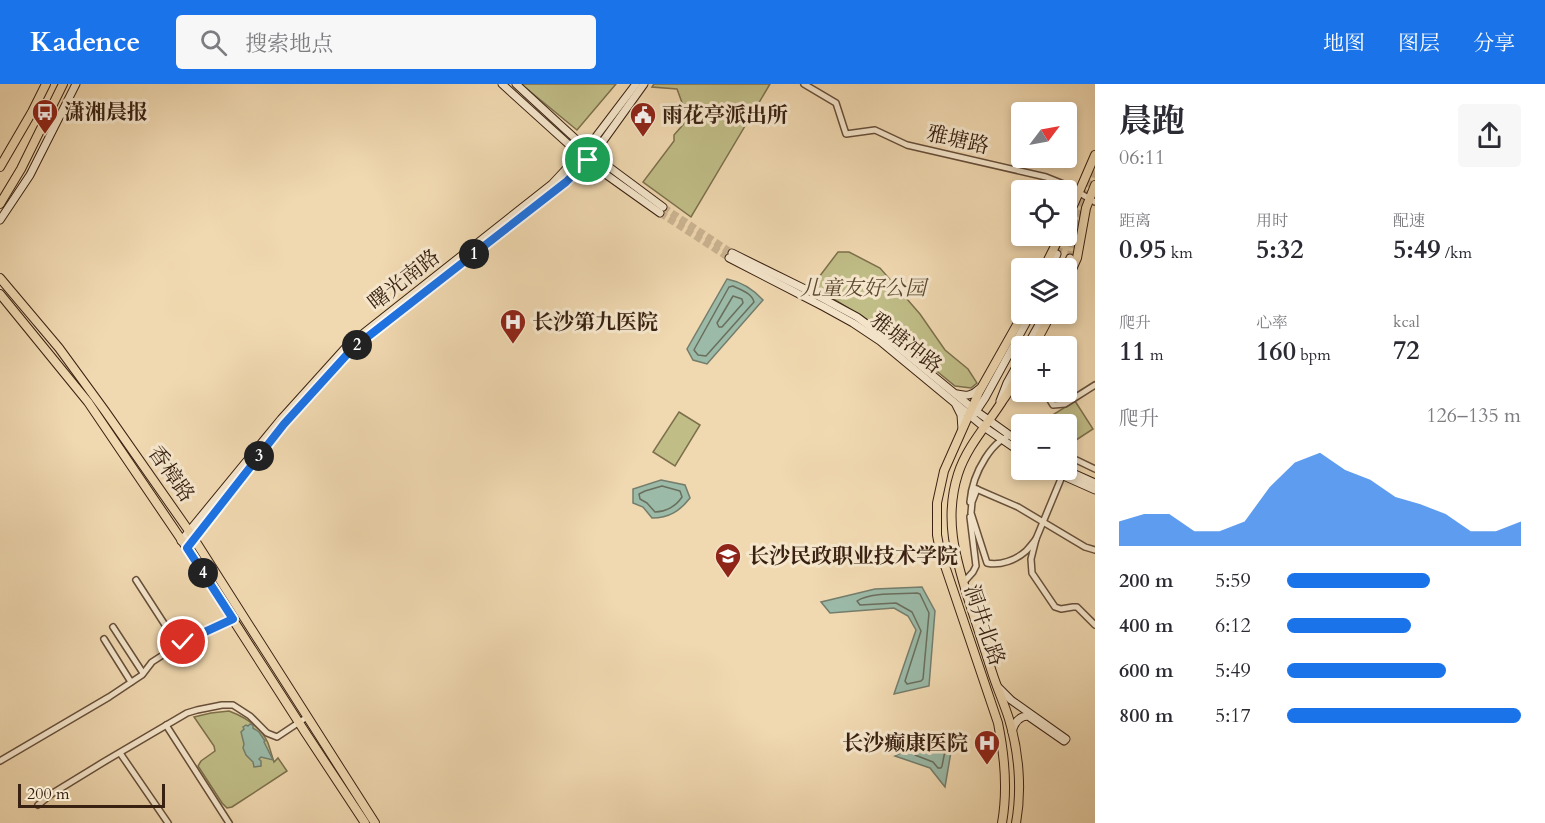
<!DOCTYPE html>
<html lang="zh">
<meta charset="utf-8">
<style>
:root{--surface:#fff;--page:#f7f7f7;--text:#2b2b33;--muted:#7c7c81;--accent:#1a73e8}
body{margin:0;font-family:Cardo,"Noto Serif SC",serif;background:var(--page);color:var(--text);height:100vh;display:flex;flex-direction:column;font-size:22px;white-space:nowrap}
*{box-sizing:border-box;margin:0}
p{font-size:20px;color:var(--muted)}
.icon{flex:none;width:33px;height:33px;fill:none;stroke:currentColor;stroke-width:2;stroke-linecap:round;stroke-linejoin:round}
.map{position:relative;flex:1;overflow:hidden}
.details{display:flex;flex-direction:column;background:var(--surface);width:450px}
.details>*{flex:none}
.needle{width:39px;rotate:58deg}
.tools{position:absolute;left:1011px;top:18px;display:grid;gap:12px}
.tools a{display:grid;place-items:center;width:66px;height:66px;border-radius:6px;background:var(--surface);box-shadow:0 3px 9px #0003;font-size:30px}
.scale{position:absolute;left:18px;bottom:15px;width:147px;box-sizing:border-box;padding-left:6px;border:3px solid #392112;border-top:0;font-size:16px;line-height:21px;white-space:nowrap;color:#392112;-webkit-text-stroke:4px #f5e6cc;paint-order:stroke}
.pin{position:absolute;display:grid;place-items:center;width:51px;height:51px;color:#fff;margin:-26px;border:3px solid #fff;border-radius:50%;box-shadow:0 2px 6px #0007}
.km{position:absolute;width:30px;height:30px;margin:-15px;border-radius:50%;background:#222;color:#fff;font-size:16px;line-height:30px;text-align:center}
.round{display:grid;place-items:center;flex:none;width:63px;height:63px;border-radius:6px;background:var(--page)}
.headline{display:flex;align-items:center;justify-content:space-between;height:102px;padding:0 24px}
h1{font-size:33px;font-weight:700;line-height:45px}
.figures{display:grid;grid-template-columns:repeat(3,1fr);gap:9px;height:102px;padding:6px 24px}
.figures div{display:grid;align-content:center}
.figures b{font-size:26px;font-weight:700}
.figures small{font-size:16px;font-weight:400}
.figures p{font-size:16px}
.chart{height:168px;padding:12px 24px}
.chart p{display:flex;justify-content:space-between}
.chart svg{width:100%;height:108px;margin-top:6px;fill:var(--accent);opacity:.7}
ul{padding:0 24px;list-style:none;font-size:20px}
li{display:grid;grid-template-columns:96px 72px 1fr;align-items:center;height:45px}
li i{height:15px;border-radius:8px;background:var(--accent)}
header{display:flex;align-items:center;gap:36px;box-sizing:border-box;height:84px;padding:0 30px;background:var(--accent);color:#fff}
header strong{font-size:28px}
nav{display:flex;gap:33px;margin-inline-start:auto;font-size:21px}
.search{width:420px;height:54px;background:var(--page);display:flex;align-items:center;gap:15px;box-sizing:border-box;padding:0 21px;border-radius:6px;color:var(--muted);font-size:22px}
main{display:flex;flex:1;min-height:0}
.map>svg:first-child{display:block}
</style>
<header>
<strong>Kadence</strong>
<div class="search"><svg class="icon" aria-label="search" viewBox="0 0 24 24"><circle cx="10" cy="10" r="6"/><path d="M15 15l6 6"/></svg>搜索地点</div>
<nav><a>地图</a><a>图层</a><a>分享</a></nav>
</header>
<main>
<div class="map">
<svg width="1095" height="739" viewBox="0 0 1095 739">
<rect width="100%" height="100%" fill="#f0d8b0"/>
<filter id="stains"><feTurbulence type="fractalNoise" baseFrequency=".00333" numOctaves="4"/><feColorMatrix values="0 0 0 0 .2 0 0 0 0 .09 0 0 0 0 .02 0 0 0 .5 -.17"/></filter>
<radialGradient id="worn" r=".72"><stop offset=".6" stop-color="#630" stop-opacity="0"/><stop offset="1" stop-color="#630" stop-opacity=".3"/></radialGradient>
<!-- green -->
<g fill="#c0bd87" stroke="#7c6f4c" stroke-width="1.5">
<path d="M521,0H616L577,46Z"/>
<path d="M654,0H770L691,133L643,98L674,57V51L688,35L677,5L652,3Z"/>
<path d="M838,168H849L880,184L920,230L945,266L968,285L977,299L971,304L955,302L900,257L818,205L819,193Z"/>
<path d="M1075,317L1093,345L1073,358V360L1067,362L1066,340H1038Z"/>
<path d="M679,328L700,341L675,382L653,368Z"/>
<path d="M229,627C245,633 261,643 268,659C270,665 272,672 274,678L278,674L287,687L232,723L227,724L222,719L198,682L201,677L215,667L214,662L194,633L211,629Z"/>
</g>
<!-- water -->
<g fill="#9bbaa8" stroke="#747d6c" stroke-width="1.5">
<path d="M727,195C742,198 753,205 763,216L707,280L693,276L687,265Z"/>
<path d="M661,396L685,401L690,414C680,427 669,434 652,434L643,423L633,419V405Z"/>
<path d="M922,503L935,527L929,602L894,610L916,546L908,532L894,524L830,529L821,518L875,505Z"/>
<path d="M250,640L253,641V644L259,648L265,657L264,658L273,676L261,673L259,675L261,677V682L254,683L253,678L246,671L243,664L244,660L241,648L244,645L243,643L246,641L248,642Z"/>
<path d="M954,650L945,703L930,684L895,672L919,659Z"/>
</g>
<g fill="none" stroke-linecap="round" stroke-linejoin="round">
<!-- shore -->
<g stroke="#6a6e5d" stroke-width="1.5">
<path d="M733,202C741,206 752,209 754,218L706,272L698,271L694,266L695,264L729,203Z"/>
<path d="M733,212L742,215L743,219L722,243H719L717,239Z"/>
<path d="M662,402L680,407L682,413C676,422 666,428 655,428L647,419L640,415L639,410L645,407Z"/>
<path d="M917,509L920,510L929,529L923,595L921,597L907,600L905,597L921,547L912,528L896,519L860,521L857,517C870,508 900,510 917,509Z"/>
<path d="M943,659L946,662L942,682L941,684H938L933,678L915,671L916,668L922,665Z"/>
</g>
<!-- secondary-tunnel -->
<g stroke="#cbb390" stroke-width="7" stroke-dasharray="7 3.5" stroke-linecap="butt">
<path d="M663,123L732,169"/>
<path d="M660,129L729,174"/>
<path d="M1066,146L1072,133"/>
<path d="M1057,170L1064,152"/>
<path d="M1070,174L1077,136L1095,86"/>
</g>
<!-- street casing -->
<g stroke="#674f3a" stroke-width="8">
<g id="street">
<path d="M804,0L836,19L846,50L875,46L907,61L1046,93L1066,101L1095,118"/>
<path d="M1045,308L1053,321L1065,320L1095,301"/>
<path d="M1066,371L1095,385"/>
<path d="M974,404L1018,423L1085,463L1095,466"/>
<path d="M977,405L972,418L971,429L987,479C1000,482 1016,476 1026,467C1029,464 1033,459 1036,455L1031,475L1032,489L1055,523L1061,525L1073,523H1077L1095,541"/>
<path d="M970,418C972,392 992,349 1022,349"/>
<path d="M1036,455L1063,390"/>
<path d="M136,496L178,561"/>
<path d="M963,499L973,488L976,482L970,433"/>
<path d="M113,543L143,589"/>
<path d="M104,555L131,598"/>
<path d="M166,641L229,739"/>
<path d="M120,669L168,739"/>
<path d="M0,677L109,613L142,591L152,578L183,558L233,535"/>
<path d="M38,721L53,709L102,679L187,629L197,626L222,621H233L250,632L267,649L277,653L307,633"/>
</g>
</g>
<!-- secondary casing -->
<g stroke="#392112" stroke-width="9">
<g id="secondary">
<path d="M502,0L587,77L660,129"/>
<path d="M516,0L593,71L663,123"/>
<path d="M0,136L30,91L76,0"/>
<path d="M732,169L809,207L857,233L898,263L976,327L1022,360"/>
<path d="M729,174L824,223L853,239L880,257L984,343L1022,369"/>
<path d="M1051,184L1057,170"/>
<path d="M1066,184L1070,174"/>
<path d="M1027,262L1045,230"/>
<path d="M957,310C966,312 972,312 979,305"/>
<path d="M1000,317L1007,299L1022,272"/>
<path d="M956,321L961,331L962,345"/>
<path d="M975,329L985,314L1031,230"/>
<path d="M1050,386L1095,406"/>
<path d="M1066,386L1095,399"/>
<path d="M181,457L281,335L346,263L552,100L595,54L636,0"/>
<path d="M187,464L284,340L352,265L566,98L593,71L644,0"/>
<path d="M997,602L1011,616L1066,655L1064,657L1028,632C1018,632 1014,640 1012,648"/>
</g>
</g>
<!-- primary casing -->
<g stroke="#392112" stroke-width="10">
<g id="primary">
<path d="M0,83L32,28L46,0"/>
<path d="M0,120L21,85L63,0"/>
<path d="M1066,138L1095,71"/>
<path d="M1044,184L1060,152"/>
<path d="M0,194L59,264L105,327L189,447L375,739"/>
<path d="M1066,199L1077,174L1086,124L1095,101"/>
<path d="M0,210L88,318L187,464L305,648L365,739"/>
<path d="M1034,262L1051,230"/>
<path d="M1002,739C1008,705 1005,673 998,639L940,467L937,451V419L944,387L979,308L1023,230"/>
<path d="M1016,739C1022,706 1019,668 1009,635C1004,619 997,604 992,588C984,564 976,539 968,514C955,472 944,434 958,390C967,362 988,340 1003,316C1010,306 1016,295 1022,285"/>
</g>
</g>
<!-- street -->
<use href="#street" stroke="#f5e6cc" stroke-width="5"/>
<!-- secondary -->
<use href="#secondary" stroke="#f5e6cc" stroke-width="7"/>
<!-- primary -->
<use href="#primary" stroke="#f0d8b0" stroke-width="8"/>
</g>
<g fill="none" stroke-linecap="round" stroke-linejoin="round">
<!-- route casing -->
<g stroke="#fff" stroke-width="12">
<path id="route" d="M183,558L233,535L187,464L284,340L352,265L566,98L588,76"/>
</g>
<!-- route -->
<use href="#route" stroke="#1a73e8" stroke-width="8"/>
</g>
<!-- icons -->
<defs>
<g id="bus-pin" transform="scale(1.35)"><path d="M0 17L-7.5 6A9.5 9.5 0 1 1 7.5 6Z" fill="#8f2418" stroke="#f5e6cc"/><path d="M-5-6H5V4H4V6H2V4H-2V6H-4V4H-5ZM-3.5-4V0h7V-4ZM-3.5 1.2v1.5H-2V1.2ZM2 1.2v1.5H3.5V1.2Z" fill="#fff"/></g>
<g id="civic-pin" transform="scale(1.35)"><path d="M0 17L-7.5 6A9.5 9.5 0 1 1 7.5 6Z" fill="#8f2418" stroke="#f5e6cc"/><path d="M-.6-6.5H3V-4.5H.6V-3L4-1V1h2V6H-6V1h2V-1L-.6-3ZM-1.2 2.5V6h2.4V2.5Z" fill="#fff"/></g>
<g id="hospital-pin" transform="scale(1.35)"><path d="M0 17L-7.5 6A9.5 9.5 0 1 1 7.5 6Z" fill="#8f2418" stroke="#f5e6cc"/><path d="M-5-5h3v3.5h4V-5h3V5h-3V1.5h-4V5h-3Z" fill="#fff"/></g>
<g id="university-pin" transform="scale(1.35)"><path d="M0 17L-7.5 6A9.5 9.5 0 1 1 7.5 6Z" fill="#8f2418" stroke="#f5e6cc"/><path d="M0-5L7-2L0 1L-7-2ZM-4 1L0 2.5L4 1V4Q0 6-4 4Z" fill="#fff"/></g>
</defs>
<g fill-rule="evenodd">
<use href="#bus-pin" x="45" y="28"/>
<use href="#civic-pin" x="643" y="31"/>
<use href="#hospital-pin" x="513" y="238"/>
<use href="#university-pin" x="728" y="472"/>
<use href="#hospital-pin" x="987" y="659"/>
</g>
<g text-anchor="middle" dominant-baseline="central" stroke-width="6" stroke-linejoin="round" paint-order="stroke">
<!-- poi labels -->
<g font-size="21" font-weight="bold" fill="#392112" stroke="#f5e6cc" text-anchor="start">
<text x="64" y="28">潇湘晨报</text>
<text x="662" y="31">雨花亭派出所</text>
<text x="532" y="238">长沙第九医院</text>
<text x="748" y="472">长沙民政职业技术学院</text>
<text x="968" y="659" text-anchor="end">长沙癫康医院</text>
</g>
<!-- street labels -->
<g font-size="21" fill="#392112" stroke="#f5e6cc">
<text transform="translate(958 56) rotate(13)">雅塘路</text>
<text transform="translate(404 196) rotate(-38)">曙光南路</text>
<text transform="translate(906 259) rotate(38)">雅塘冲路</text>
<text transform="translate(171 390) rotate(55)">香樟路</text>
<text transform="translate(984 541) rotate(71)">洞井北路</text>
</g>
<!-- park labels -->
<g font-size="21" font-style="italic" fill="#5b482f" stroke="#f5e6cc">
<text x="863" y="204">儿童友好公园</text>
</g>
</g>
<rect width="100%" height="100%" filter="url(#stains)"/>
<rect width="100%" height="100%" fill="url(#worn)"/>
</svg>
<div class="tools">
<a><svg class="needle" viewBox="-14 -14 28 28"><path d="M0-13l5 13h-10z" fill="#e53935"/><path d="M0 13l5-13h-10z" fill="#7c7c81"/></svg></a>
<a><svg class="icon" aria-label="locate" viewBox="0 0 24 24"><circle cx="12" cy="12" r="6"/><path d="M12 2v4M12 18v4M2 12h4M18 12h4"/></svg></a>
<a><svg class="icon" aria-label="layers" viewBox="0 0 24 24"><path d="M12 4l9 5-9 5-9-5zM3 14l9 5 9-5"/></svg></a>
<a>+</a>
<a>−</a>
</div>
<div class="scale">200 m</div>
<div class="pin" style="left:588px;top:76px;background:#1e9e55"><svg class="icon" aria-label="arrive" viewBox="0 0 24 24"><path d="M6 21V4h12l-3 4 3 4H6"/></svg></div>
<div class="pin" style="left:183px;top:558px;background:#d93025"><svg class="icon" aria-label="check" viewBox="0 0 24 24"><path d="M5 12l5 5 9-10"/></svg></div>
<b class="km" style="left:474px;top:170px">1</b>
<b class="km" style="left:357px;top:261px">2</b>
<b class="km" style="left:259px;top:372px">3</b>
<b class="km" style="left:203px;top:489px">4</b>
</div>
<section class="details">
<div class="headline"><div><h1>晨跑</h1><p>06:11</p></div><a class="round"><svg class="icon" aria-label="share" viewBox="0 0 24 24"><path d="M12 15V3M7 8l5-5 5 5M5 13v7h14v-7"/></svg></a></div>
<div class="figures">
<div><p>距离</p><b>0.95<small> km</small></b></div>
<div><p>用时</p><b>5:32</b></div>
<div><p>配速</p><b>5:49<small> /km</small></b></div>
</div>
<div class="figures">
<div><p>爬升</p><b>11<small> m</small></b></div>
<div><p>心率</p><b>160<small> bpm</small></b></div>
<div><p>kcal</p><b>72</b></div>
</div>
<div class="chart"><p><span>爬升</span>126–135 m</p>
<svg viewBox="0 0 160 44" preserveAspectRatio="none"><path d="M0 44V34L10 31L20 31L30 38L40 38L50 34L60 20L70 10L80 6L90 13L100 17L110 24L120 27L130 31L140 38L150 38L160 34V44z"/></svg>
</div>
<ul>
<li><b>200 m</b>5:59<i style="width:61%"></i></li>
<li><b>400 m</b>6:12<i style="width:53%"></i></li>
<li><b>600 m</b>5:49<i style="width:68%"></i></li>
<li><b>800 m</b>5:17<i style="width:100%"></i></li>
</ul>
</section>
</main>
